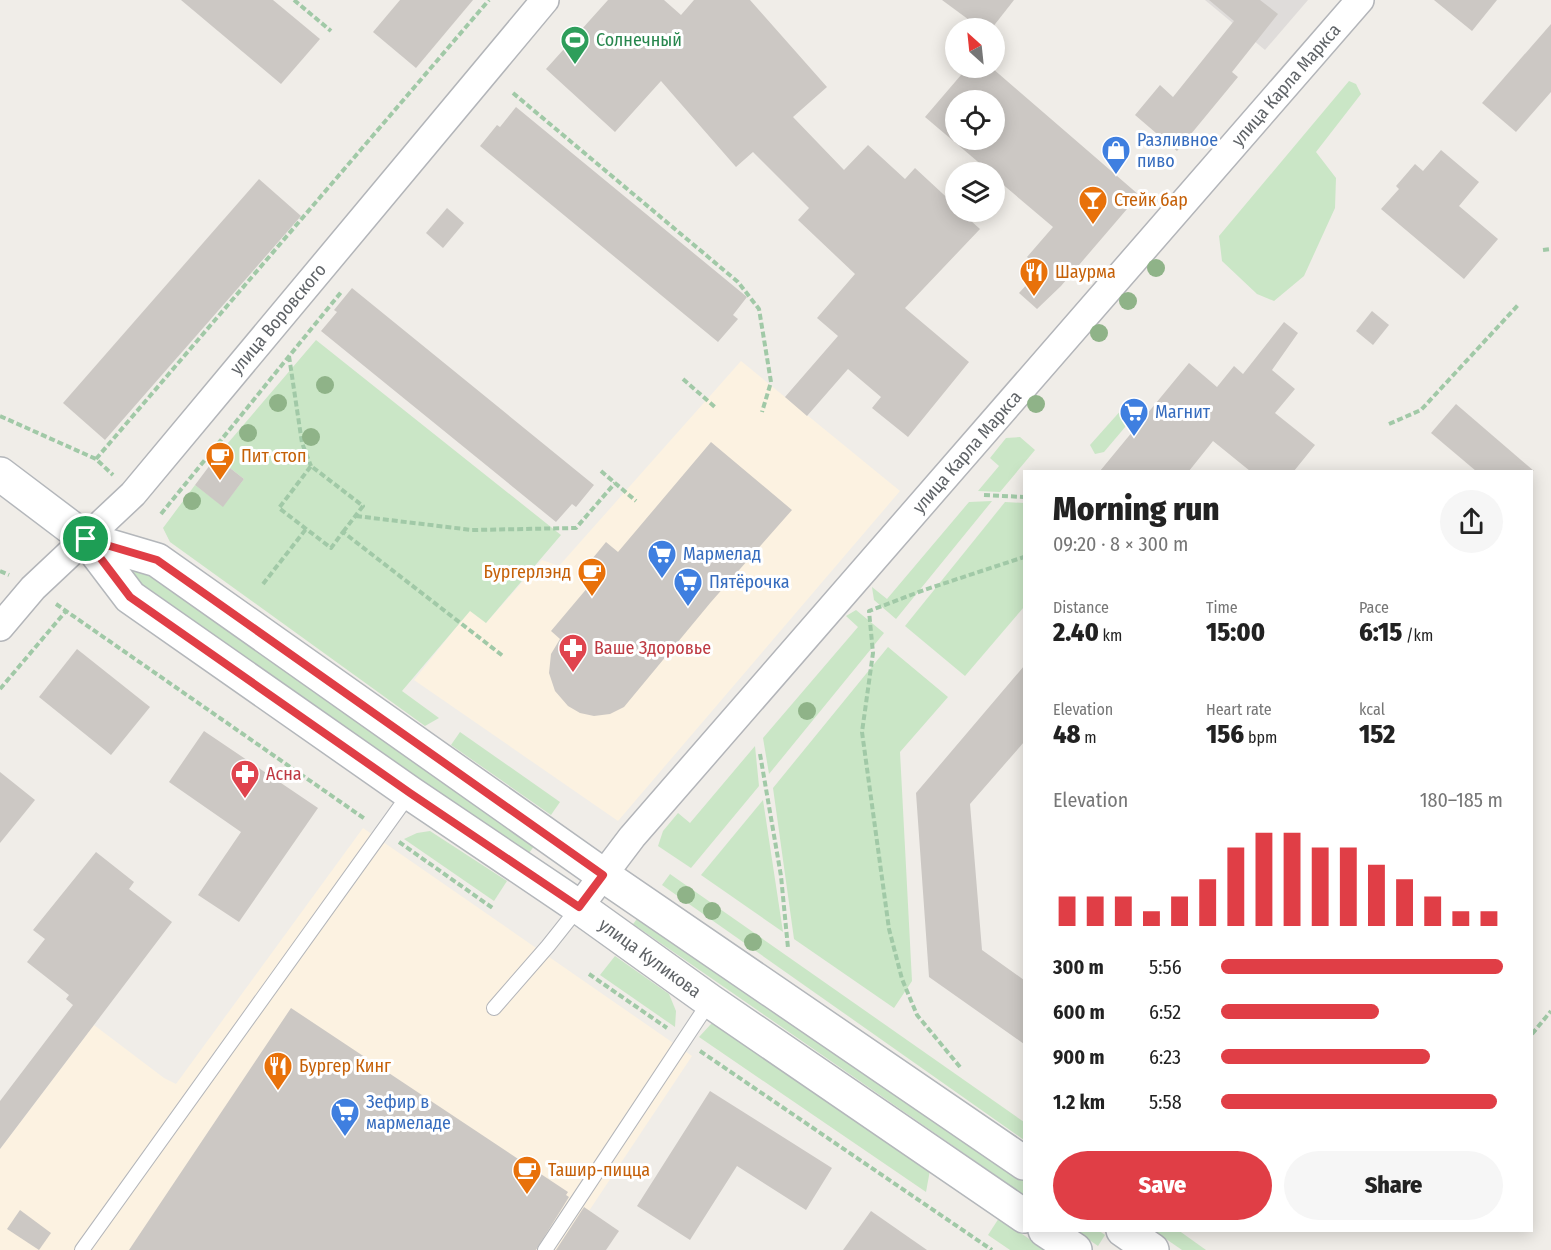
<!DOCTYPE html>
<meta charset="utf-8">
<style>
:root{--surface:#fff;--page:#f6f6f6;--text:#222;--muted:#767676;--accent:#e03e46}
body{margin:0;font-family:"Fira Sans Condensed",sans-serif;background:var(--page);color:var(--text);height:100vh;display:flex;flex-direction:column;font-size:22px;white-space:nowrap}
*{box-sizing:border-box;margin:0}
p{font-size:20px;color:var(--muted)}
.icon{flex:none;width:33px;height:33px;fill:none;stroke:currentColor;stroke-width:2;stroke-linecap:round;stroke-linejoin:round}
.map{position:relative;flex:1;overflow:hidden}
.sheet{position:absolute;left:1023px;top:470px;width:510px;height:762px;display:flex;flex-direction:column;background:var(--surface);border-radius:0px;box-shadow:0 3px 15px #0003}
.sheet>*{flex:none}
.needle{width:39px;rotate:333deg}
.controls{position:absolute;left:945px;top:18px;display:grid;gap:12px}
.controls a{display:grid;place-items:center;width:60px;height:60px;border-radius:50%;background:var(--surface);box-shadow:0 3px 15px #0003;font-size:30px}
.pin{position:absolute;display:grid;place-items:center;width:51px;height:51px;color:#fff;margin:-26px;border:3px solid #fff;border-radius:50%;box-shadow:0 2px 6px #0007}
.round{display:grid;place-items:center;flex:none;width:63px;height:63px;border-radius:32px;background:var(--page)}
.overview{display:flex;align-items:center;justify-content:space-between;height:102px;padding:0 30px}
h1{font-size:33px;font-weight:800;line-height:45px}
.metrics{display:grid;grid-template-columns:repeat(3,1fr);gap:9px;height:102px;padding:6px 30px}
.metrics div{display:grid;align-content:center}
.metrics b{font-size:26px;font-weight:800}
.metrics small{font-size:16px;font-weight:400}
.metrics p{font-size:16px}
.chart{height:168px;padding:12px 30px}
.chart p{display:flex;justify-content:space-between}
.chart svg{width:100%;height:108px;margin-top:6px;stroke:var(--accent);stroke-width:6}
.action{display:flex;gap:12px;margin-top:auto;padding:12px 30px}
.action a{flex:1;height:69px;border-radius:36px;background:var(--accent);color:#fff;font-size:24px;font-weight:800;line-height:69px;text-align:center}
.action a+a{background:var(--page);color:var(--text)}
ul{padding:0 30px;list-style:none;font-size:20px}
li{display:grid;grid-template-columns:96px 72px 1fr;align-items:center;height:45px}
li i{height:15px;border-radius:8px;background:var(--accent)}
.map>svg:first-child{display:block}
</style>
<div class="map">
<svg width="1551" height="1250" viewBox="0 0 1551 1250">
<rect width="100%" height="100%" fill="#f0ede8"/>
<!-- commercial -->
<g fill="#fcf2e1">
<path d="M741,361L900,491L618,821L414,680L470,610L486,623L542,560L559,566Z"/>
<path d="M363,828L692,1056L563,1250H0V1149L94,1025L164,1078L176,1084Z"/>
</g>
<!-- industrial -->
<path fill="#dfdcda" d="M1205,0H1308L1265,50Z"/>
<!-- green -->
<g fill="#cae6c6">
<path d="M1349,81L1356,84L1361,94L1316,152L1336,178L1335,208L1304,276L1274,301L1257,294L1222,261L1219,236Z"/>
<path d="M316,340L561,535L486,623L470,611L402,691L439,718L425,726L170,542L163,528L195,485L223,506L244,479L216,457Z"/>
<path d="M1135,407L1137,413L1104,452L1095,454L1090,445L1123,408Z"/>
<path d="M1020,437L1035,450L1000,492L978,491L999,466L990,458L1006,438Z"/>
<path d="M992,501L896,619L874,600L872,587L887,599L969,502Z"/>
<path d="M1005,502L1024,503V607L965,676L905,626Z"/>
<path d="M134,561L535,845L526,857L123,576Z"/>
<path d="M856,610L884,633L769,774L763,738L858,627L846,616Z"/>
<path d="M888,647L948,697L900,752L912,981L894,1008L794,939L773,788Z"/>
<path d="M460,732L560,802L551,815L451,745Z"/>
<path d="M755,746L759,786L691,868L658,846L663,831L678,813L690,823Z"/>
<path d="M763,800L783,932L701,875Z"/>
<path d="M430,831L507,881L494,901L404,839L417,833Z"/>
<path d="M670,874L1024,1122V1140L662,885Z"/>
<path d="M641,914L1024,1179V1195L633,924Z"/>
<path d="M615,956L669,994L676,1011L675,1027L600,975Z"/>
<path d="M711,1024H720L930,1170L926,1192L699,1037Z"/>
<path d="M999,1218L1045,1250H1010L988,1235Z"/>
<path d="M1075,1230H1098L1105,1235L1098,1246Z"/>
<path d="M1153,1230H1178L1206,1250H1182Z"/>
</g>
<!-- building -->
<g fill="#ccc8c4" fill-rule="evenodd">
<path d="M181,0H273L320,39L281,84Z"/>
<path d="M400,0H473L416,68L373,32Z"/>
<path d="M608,0H664L681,15L694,0H750L827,87L793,117L844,170L868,145L905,179L915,168L956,206V212H961L980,229L905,308L969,362L908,437L872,408L881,397L848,369L807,416L785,397L838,336L817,318L855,274L798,220L809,208L753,152L736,167L661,81L615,132L546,69Z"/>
<path d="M942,0H1014L992,28H980Z"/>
<path d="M1209,0H1260L1278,14L1232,72L1238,77L1177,151L1135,115L1160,85L1173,97L1234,21Z"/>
<path d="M1434,0H1497L1472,31Z"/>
<path d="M1551,24V92L1516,132L1482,103Z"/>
<path d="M967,68H992L1139,195L1061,286L1037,309L1019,293L1041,269L1027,257L1053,227L994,177V172H990L925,117ZM956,100H994V140H956Z"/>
<path d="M516,107L747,297L733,315L738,319L718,342L480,146L497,125L500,127Z"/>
<path d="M1441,150L1479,182L1459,206L1498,239L1464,279L1381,209L1399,189L1396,186L1415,164L1423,171Z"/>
<path d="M259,179L301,216L105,440L63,403Z"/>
<path d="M447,208L464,223L443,248L426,233Z"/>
<path d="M352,288L594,485L576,507L572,504L556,522L321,331L337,312L334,310Z"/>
<path d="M1372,311L1389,325L1373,345L1356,331Z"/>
<path d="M1284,322L1298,333L1272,370L1295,389L1275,413L1315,445L1294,471H1250L1213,441L1189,471H1100L1189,363L1217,387L1234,366L1243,374Z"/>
<path d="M1456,404L1534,471H1476L1431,433Z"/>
<path d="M711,442L792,510L711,602L624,707L610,714L594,716L580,713L568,706L555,691L549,673L551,654L560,639L551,631L599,574L588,564L606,542L618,552Z"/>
<path d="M216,457L244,479L223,507L195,485Z"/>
<path d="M77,649L150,707L111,755L39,697Z"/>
<path d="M1024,666V742L970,804L982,950L1024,980V1044L929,977L916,793Z"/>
<path d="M204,731L318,808L239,922L198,895L241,832L169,782Z"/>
<path d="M0,772L35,800L0,843Z"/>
<path d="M96,852L134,882L129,889L172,922L0,1149V1101L73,1005L66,999L69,995L27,962L45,939L33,930Z"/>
<path d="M291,1008L568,1192L566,1195L569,1197L536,1250H129Z"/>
<path d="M710,1091L832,1168L806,1210L737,1166L690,1240L637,1206Z"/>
<path d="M584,1207L619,1231L606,1250H556Z"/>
<path d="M20,1210L51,1233L39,1250L7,1229Z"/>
<path d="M871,1211L927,1250H843Z"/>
</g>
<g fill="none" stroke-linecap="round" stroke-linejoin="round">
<!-- service casing -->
<g stroke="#b3b5b9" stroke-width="16">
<g id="service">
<path d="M494,1008L548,946L579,907"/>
<path d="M82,1250L410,793"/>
<path d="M545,1250L710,1001"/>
</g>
</g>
<!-- minor casing -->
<g stroke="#b3b5b9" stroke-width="30">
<g id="minor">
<path d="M0,627L33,588L133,494L545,0"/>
<path d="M579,907L632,837L1360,0"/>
</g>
</g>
<!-- secondary casing -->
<g stroke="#b4b7bb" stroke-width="36">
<g id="secondary">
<path d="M0,474L86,539L130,597L410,793L579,907L710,1001L1024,1216"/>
<path d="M86,539L157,560L603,875L1024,1163"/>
<path d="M1045,1230L1075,1250"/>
<path d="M1123,1230L1152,1250"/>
</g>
</g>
<!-- path -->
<g stroke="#a1c9a7" stroke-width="4" stroke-dasharray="6 3" stroke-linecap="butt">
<path d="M294,0L331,31"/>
<path d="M513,93L738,282L759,309L771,382L762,412"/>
<path d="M1543,250L1551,249"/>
<path d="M289,356L302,443L311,466"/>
<path d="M683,379L716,408"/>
<path d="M0,416L96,459L113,475"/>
<path d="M1389,424L1421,410L1519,304"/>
<path d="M96,459L489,0"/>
<path d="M601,471L636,501"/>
<path d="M984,495L1024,497"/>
<path d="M161,514L342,291"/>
<path d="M356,516L472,530L576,528L615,483"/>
<path d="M343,532L363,506L311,466L279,508L331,548L343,532L503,656"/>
<path d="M0,571L9,575"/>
<path d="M263,584L306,529"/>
<path d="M56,604L365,819"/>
<path d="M0,689L66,611"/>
<path d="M760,754L781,876L788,948"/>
<path d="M399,842L494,909"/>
<path d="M589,974L667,1028"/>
<path d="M1532,1034L1551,1011"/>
<path d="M700,1051L992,1250"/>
<path d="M960,1067L917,1015L902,979L889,929L862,732L873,653L869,611L924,590L1024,557"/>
</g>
<!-- service -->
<use href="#service" stroke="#fff" stroke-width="14"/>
<!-- minor -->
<use href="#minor" stroke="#fff" stroke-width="27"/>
<!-- secondary -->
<use href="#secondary" stroke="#fff" stroke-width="33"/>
</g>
<!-- trees -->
<g fill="#8fb388">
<circle cx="1156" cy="268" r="9"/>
<circle cx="1128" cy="301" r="9"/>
<circle cx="1099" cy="333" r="9"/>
<circle cx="325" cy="385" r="9"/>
<circle cx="278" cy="403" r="9"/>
<circle cx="1036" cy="404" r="9"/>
<circle cx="248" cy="433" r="9"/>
<circle cx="311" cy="437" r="9"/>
<circle cx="192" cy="501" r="9"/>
<circle cx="807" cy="711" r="9"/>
<circle cx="686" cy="895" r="9"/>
<circle cx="712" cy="911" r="9"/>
<circle cx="753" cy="942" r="9"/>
</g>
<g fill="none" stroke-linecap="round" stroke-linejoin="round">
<!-- route casing -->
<g stroke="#fff" stroke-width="12">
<path id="route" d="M86,539L157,560L603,875L579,907L410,793L130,597Z"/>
</g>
<!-- route -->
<use href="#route" stroke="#e03e46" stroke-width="8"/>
</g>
<!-- icons -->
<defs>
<g id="stadium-pin" transform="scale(1.5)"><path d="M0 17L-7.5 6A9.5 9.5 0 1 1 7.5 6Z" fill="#2e9e5b" stroke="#fff"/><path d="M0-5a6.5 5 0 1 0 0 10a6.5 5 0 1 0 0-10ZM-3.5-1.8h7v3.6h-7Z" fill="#fff"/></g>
<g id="shop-pin" transform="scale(1.5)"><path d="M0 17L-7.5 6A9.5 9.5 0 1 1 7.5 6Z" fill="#3f7fe0" stroke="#fff"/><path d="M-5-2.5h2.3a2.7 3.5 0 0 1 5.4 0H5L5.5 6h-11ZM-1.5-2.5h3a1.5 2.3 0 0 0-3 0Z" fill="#fff"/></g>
<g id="bar-pin" transform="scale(1.5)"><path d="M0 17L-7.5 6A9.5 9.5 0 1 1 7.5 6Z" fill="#e8710a" stroke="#fff"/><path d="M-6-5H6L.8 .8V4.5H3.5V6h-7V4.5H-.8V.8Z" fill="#fff"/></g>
<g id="restaurant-pin" transform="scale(1.5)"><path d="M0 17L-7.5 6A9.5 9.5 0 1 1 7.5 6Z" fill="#e8710a" stroke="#fff"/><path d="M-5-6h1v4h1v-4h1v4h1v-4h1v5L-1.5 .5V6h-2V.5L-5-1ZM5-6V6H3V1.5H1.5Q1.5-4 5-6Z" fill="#fff"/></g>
<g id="supermarket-pin" transform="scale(1.5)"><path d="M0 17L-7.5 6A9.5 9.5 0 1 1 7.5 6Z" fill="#3f7fe0" stroke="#fff"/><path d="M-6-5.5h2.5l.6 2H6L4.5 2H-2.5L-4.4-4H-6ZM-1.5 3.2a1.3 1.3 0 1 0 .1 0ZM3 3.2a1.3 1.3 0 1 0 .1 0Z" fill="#fff"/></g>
<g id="cafe-pin" transform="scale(1.5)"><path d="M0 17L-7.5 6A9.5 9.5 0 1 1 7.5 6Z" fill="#e8710a" stroke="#fff"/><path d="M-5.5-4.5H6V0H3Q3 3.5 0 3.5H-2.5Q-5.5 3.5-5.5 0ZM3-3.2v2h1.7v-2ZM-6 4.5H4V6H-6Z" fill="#fff"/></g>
<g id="pharmacy-pin" transform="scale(1.5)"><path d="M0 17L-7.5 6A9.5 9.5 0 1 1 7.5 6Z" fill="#e0444e" stroke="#fff"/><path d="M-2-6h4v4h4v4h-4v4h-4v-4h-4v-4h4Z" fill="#fff"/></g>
</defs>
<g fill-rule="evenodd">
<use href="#stadium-pin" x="575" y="40"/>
<use href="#shop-pin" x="1116" y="150"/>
<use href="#bar-pin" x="1093" y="200"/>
<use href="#restaurant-pin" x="1034" y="272"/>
<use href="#supermarket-pin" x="1134" y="412"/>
<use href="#cafe-pin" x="220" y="456"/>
<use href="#supermarket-pin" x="662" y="554"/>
<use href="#cafe-pin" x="592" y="572"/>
<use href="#supermarket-pin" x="688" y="582"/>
<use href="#pharmacy-pin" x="573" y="648"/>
<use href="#pharmacy-pin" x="245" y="774"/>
<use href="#restaurant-pin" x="278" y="1066"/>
<use href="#supermarket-pin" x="345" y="1112"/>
<use href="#cafe-pin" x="527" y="1170"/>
</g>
<g text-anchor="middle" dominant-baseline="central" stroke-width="6" stroke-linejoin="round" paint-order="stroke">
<!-- leisure labels -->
<g font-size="18" fill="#27864d" stroke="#fff" text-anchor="start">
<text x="596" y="40">Солнечный</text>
</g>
<!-- street labels -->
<g font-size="18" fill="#5f6367" stroke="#fff">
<text transform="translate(1286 85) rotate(-49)">улица Карла Маркса</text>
<text transform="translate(278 319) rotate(-50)">улица Воровского</text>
<text transform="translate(967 452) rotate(-49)">улица Карла Маркса</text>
<text transform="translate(650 958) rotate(36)">улица Куликова</text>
</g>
<!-- shop labels -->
<g font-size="18" fill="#366cbe" stroke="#fff" text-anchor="start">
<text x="1137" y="140">Разливное<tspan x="1137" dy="21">пиво</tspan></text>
<text x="1155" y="412">Магнит</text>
<text x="683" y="554">Мармелад</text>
<text x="709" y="582">Пятёрочка</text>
<text x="366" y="1102">Зефир в<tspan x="366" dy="21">мармеладе</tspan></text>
</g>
<!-- food labels -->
<g font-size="18" fill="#c56008" stroke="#fff" text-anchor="start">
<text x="1114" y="200">Стейк бар</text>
<text x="1055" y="272">Шаурма</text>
<text x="241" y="456">Пит стоп</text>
<text x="571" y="572" text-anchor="end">Бургерлэнд</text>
<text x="299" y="1066">Бургер Кинг</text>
<text x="548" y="1170">Ташир-пицца</text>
</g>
<!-- health labels -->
<g font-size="18" fill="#be3a42" stroke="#fff" text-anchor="start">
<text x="594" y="648">Ваше Здоровье</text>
<text x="266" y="774">Асна</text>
</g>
</g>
</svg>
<div class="controls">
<a><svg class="needle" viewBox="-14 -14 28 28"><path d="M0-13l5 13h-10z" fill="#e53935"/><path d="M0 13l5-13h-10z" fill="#767676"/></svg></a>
<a><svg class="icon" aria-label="locate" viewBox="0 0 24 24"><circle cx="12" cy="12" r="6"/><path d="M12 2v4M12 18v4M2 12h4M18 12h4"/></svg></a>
<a><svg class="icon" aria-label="layers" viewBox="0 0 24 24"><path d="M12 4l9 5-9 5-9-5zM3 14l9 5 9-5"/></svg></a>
</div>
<div class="pin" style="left:86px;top:539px;background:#1e9e55"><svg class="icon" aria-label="arrive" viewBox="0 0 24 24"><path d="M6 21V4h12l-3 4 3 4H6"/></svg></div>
<section class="sheet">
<div class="overview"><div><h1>Morning run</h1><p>09:20 · 8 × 300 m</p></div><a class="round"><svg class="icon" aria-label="share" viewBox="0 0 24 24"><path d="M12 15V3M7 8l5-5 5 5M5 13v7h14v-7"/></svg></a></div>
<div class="metrics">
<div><p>Distance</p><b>2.40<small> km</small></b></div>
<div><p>Time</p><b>15:00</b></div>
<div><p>Pace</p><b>6:15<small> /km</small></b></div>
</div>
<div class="metrics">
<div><p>Elevation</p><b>48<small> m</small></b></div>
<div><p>Heart rate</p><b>156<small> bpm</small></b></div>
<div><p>kcal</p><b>152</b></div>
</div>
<div class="chart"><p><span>Elevation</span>180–185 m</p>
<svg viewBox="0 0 160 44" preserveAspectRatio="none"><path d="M5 44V32M15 44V32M25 44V32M35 44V38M45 44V32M55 44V25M65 44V12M75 44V6M85 44V6M95 44V12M105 44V12M115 44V19M125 44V25M135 44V32M145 44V38M155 44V38"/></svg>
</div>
<ul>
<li><b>300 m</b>5:56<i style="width:100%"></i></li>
<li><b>600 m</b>6:52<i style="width:56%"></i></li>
<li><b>900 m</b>6:23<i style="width:74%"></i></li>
<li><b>1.2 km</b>5:58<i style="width:98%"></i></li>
</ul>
<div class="action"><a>Save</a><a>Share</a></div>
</section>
</div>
